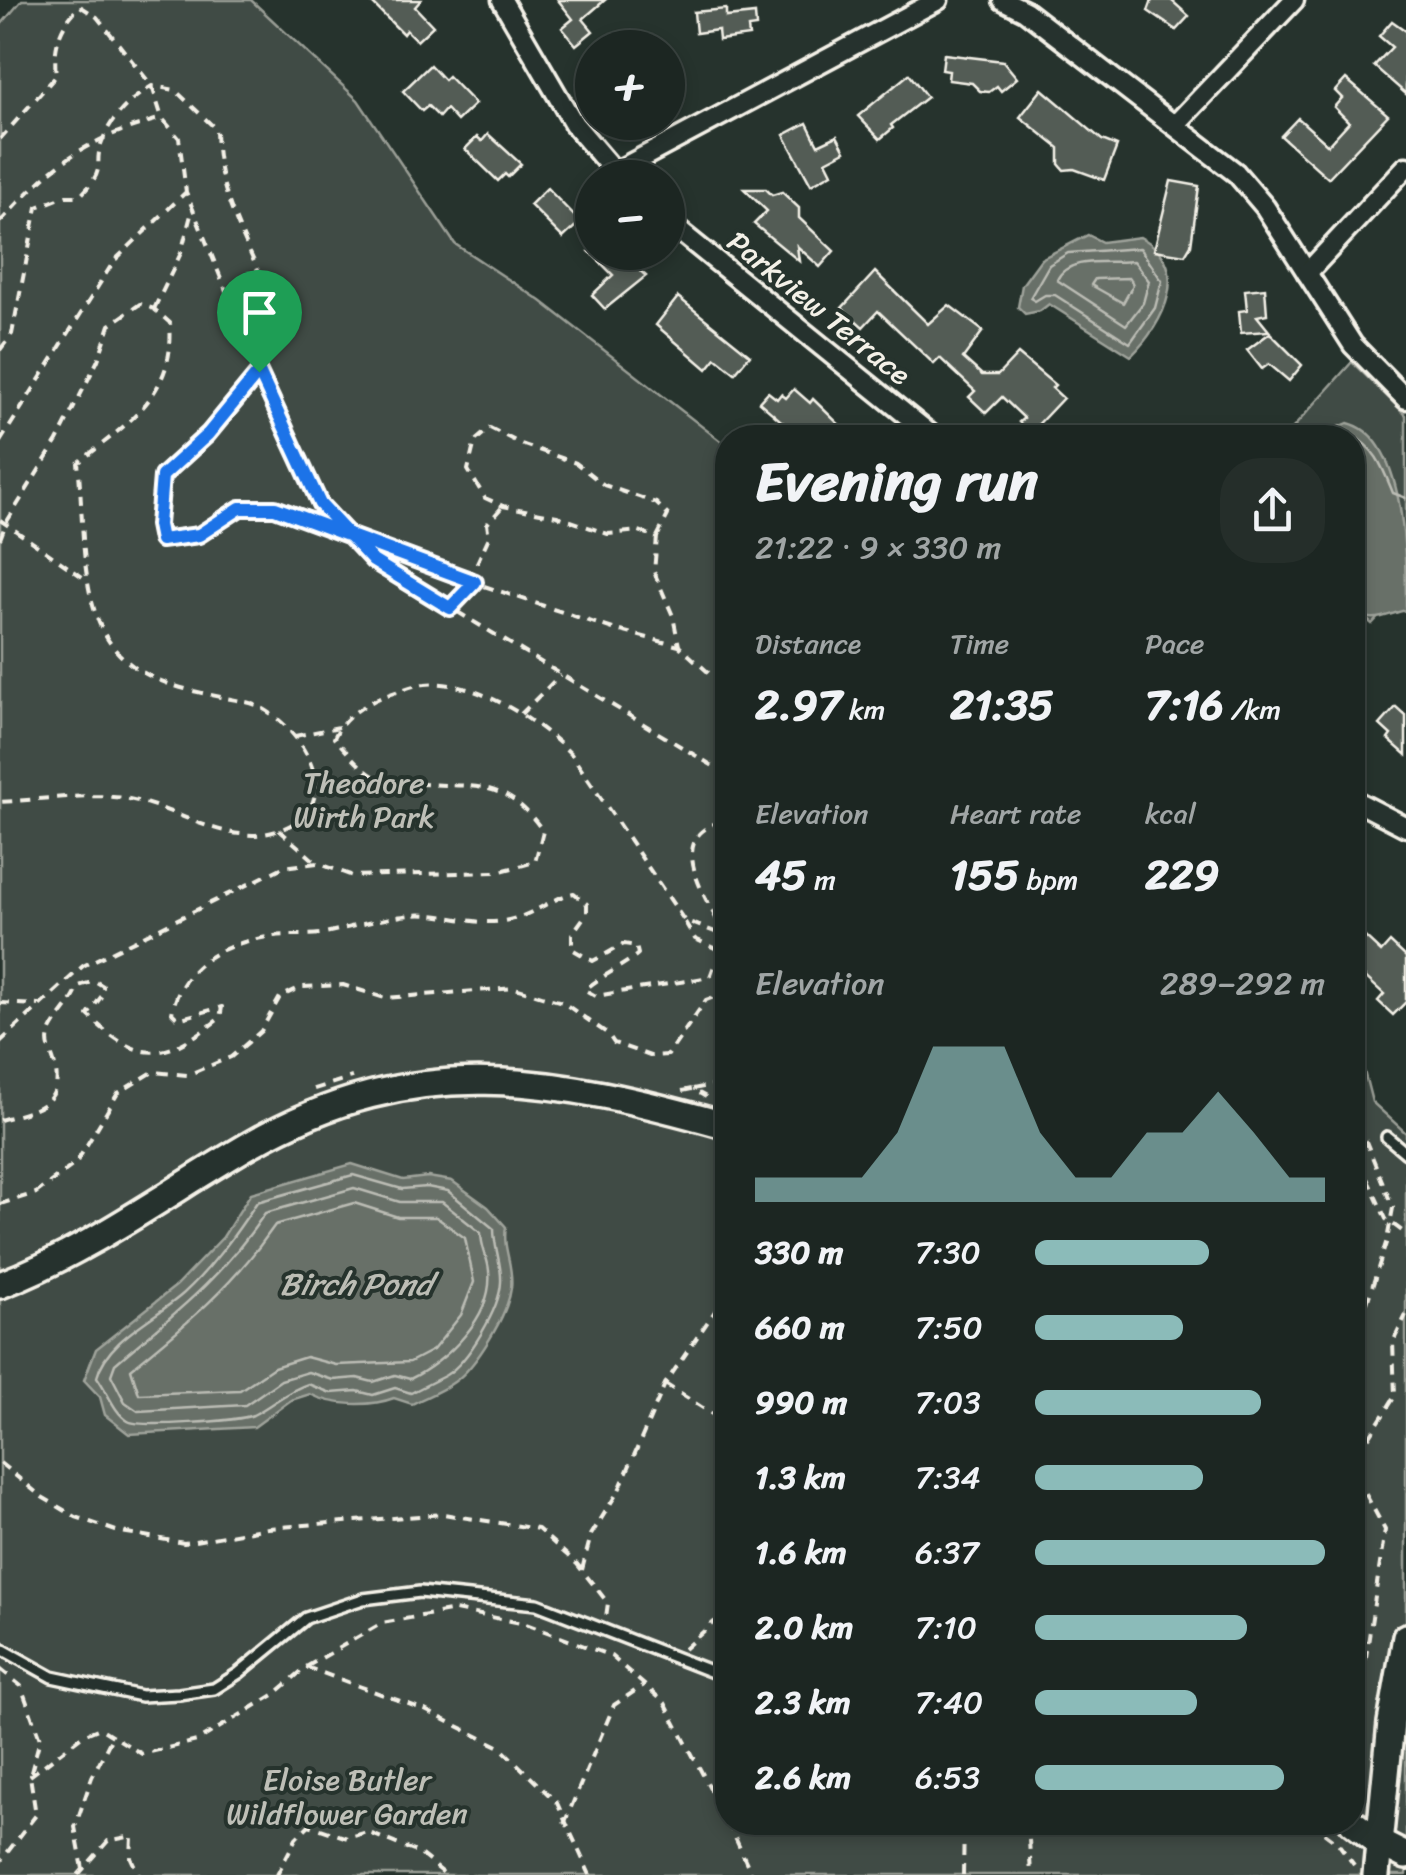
<!DOCTYPE html>
<meta charset="utf-8">
<style>
:root{--surface:#1c2622;--page:#252e2a;--text:#f1f3f6;--muted:#a0a5a5;--line:#3a4340;--accent:#8bbbb9}
body{margin:0;font-family:Sriracha,sans-serif;background:var(--page);color:var(--text);height:100vh;display:flex;flex-direction:column;font-size:38px;white-space:nowrap}
*{box-sizing:border-box;margin:0}
p{font-size:32px;color:var(--muted)}
.icon{flex:none;width:55px;height:55px;fill:none;stroke:currentColor;stroke-width:2;stroke-linecap:round;stroke-linejoin:round}
.map{position:relative;flex:1;overflow:hidden}
.panel{position:absolute;left:715px;top:425px;width:650px;height:1410px;display:flex;flex-direction:column;background:var(--surface);border-radius:40px;box-shadow:0 5px 15px #0003,0 0 0 2px var(--line)}
.panel>*{flex:none}
.tools{position:absolute;left:575px;top:30px;display:grid;gap:20px}
.tools a{display:grid;place-items:center;width:110px;height:110px;border-radius:50%;background:var(--surface);box-shadow:0 5px 15px #0003,0 0 0 2px var(--line);font-size:50px}
.pin{position:absolute;display:grid;place-items:center;width:85px;height:85px;color:#fff;margin:-102px -42px;border-radius:50% 50% 50% 0;rotate:-45deg;box-shadow:0 0 10px #0007}
.pin .icon{rotate:45deg}
.round{display:grid;place-items:center;flex:none;width:105px;height:105px;border-radius:40px;background:var(--page)}
.overview{display:flex;align-items:center;justify-content:space-between;height:170px;padding:0 40px}
h1{font-size:55px;font-weight:800;line-height:75px}
.stats{display:grid;grid-template-columns:repeat(3,1fr);gap:15px;height:170px;padding:10px 40px}
.stats div{display:grid;align-content:center}
.stats b{font-size:42px;font-weight:800}
.stats small{font-size:28px;font-weight:400}
.stats p{font-size:28px}
.chart{height:280px;padding:20px 40px}
.chart p{display:flex;justify-content:space-between}
.chart svg{width:100%;height:180px;margin-top:10px;fill:var(--accent);opacity:.7}
ul{padding:0 40px;list-style:none;font-size:32px}
li{display:grid;grid-template-columns:160px 120px 1fr;align-items:center;height:75px}
li i{height:25px;border-radius:12px;background:var(--accent)}
.map>svg:first-child{display:block}
</style>
<div class="map">
<svg width="1406" height="1875" viewBox="0 0 1406 1875">
<rect width="100%" height="100%" fill="#26332d"/>
<filter id="ink" filterUnits="userSpaceOnUse"><feTurbulence type="fractalNoise" baseFrequency=".01" numOctaves="2"/><feDisplacementMap in="SourceGraphic" scale="20" xChannelSelector="R" yChannelSelector="G"/><feConvolveMatrix kernelMatrix="1 2 1 2 8 2 1 2 1" color-interpolation-filters="sRGB"/></filter>
<g filter="url(#ink)">
<!-- green -->
<g fill="#414b45" stroke="#9a9e96" stroke-width="2.5">
<path d="M22,0H251L358,100L455,244L541,301L727,446L728,1822H1352L1353,1057L1364,1071L1372,1102L1406,1133V1875H0V26Z"/>
<path d="M1352,362L1406,415V587L1372,624L1353,607L1352,438H1284Z"/>
</g>
<!-- water -->
<g fill="#676f68" stroke="#9fa39b" stroke-width="2.5">
<path d="M1088,235L1102,242L1140,237C1194,265 1164,324 1131,356L1049,304L1040,311L1025,314L1018,307L1022,285L1041,259Z"/>
<path d="M1348,423C1406,437 1406,556 1406,610C1384,615 1371,627 1353,608L1352,438L1287,437C1308,426 1327,434 1348,423Z"/>
<path d="M352,1164L403,1180L428,1177L452,1181L488,1207L506,1227C502,1249 514,1265 511,1288C508,1314 476,1367 454,1382C442,1391 425,1397 412,1404L394,1398C370,1407 333,1406 310,1394L291,1400L254,1427L129,1434L105,1415L100,1397L84,1380L96,1349L177,1285L223,1237L251,1193Z"/>
</g>
<g fill="none" stroke-linecap="round" stroke-linejoin="round">
<!-- shore -->
<g stroke="#bcbdb5" stroke-width="2.5">
<path d="M1140,248L1162,281L1155,308L1130,343L1055,295H1045L1035,301L1030,298L1049,265L1068,253Z"/>
<path d="M1134,261L1149,281L1143,303L1126,325L1057,280C1068,255 1110,264 1134,261Z"/>
<path d="M1130,278L1133,285L1123,303L1091,285L1095,279Z"/>
<path d="M1341,438L1351,434C1377,450 1382,466 1393,493L1406,498"/>
<path d="M353,1175L402,1189L427,1187L448,1191L494,1229C494,1249 502,1263 501,1282C500,1308 468,1362 446,1375C435,1381 422,1387 411,1393L395,1388L373,1395L357,1391L331,1393L308,1384C286,1391 273,1405 253,1415C240,1421 139,1428 128,1421C113,1411 108,1392 97,1377C107,1339 155,1319 184,1293C213,1266 235,1235 257,1202Z"/>
<path d="M354,1188L400,1202H442L481,1233C481,1248 488,1257 489,1271C494,1316 446,1362 410,1379L395,1375L373,1382L357,1378L333,1380L308,1372L281,1380L245,1405L138,1411L125,1402L111,1375L115,1364C175,1313 220,1280 265,1213Z"/>
<path d="M354,1203L398,1217H436L465,1238L474,1282L461,1315L433,1350L410,1362L336,1365L306,1357L274,1367L240,1390L139,1394L131,1369C188,1323 233,1286 275,1225Z"/>
</g>
</g>
<!-- building -->
<g fill="#525c55" stroke="#f4f1e8" stroke-width="2.5">
<path d="M369,0H421L415,7L433,26L417,41L406,30L403,34Z"/>
<path d="M558,0H605L583,19L593,31L576,45L562,28L573,19Z"/>
<path d="M1152,0H1171L1189,16L1176,30L1148,11Z"/>
<path d="M726,9V17L755,14L756,27L748,28L749,36L719,40L718,30L696,33L694,12Z"/>
<path d="M1392,21L1406,31V94L1374,66L1392,47L1379,36Z"/>
<path d="M944,54L1003,61L1017,78L1001,91L997,86L989,92L980,91L972,83L948,80L949,71L942,70Z"/>
<path d="M430,65L444,80L448,76L475,104L457,121L446,109L439,117L428,106L422,111L403,91Z"/>
<path d="M909,74L927,97L891,125L893,128L880,139L858,116Z"/>
<path d="M1346,79L1388,115L1328,178L1281,136L1298,118L1328,145L1349,122L1334,107L1342,98L1335,91Z"/>
<path d="M1042,89L1102,140L1117,146L1104,180L1074,169L1064,170L1059,164V148L1020,117Z"/>
<path d="M807,123L818,145L837,136L845,151L826,161L832,173L811,185L784,135Z"/>
<path d="M488,134L521,164L508,177L505,174L498,181L465,149L477,137L482,141Z"/>
<path d="M1171,181L1199,186L1191,245L1185,255L1154,250Z"/>
<path d="M547,188L580,222L563,238L530,205Z"/>
<path d="M744,189H766L772,195L782,192L799,208V218L834,251L820,267L797,246L799,261L754,224L767,211Z"/>
<path d="M590,252H619L646,276L605,309L592,295L613,275Z"/>
<path d="M875,272L928,324L949,305L983,331L963,358L982,375H998L1018,354L1055,385L1052,388L1063,398L1030,433L1019,422L1024,418L1002,397L986,413L969,397L975,391L940,358L934,364L878,311L863,327L842,308Z"/>
<path d="M1265,288L1267,314L1257,316L1269,331L1241,333L1239,311L1247,310L1245,290Z"/>
<path d="M678,297L750,355L735,373L716,358L707,369L656,325Z"/>
<path d="M1270,333L1302,365L1289,381L1269,364L1262,369L1247,350Z"/>
<path d="M794,389L810,403L813,399L853,438H801L759,402L768,392L777,399L781,394L786,398Z"/>
<path d="M1396,707L1406,716V755L1388,739L1391,735L1380,725Z"/>
<path d="M1352,925L1381,952L1390,942L1406,957V1002L1393,1015L1378,1001L1384,994L1352,965Z"/>
</g>
<g fill="none" stroke-linecap="round" stroke-linejoin="round">
<!-- lane casing -->
<g stroke="#f4f1e8" stroke-width="16">
<g id="lane">
<path d="M1387,1137L1406,1153"/>
<path d="M0,1648L52,1677L141,1696L179,1694L214,1689L239,1673L306,1618L363,1599L420,1592L537,1604L728,1678"/>
</g>
</g>
<!-- street casing -->
<g stroke="#f4f1e8" stroke-width="25">
<g id="street">
<path d="M502,0L574,124L620,178"/>
<path d="M1003,0L1025,11L1236,173L1265,207L1353,345L1406,399"/>
<path d="M1176,124L1294,0"/>
<path d="M615,172L938,0"/>
<path d="M668,222L935,438"/>
<path d="M1307,273L1406,167"/>
<path d="M1352,799L1406,827"/>
</g>
</g>
<!-- secondary casing -->
<g stroke="#f4f1e8" stroke-width="32">
<g id="secondary">
<path d="M0,1285C91,1250 168,1192 251,1144C416,1050 554,1077 728,1126"/>
<path d="M1352,1822L1378,1842L1406,1856"/>
<path d="M1376,1875L1391,1723L1406,1637"/>
</g>
</g>
<!-- path -->
<g stroke="#f4f1e8" stroke-width="4" stroke-dasharray="10 8" stroke-linecap="butt">
<path d="M0,139L56,76C53,47 59,26 80,6L97,17L152,86L162,118L179,138L186,192L259,372L320,504L373,561L728,775"/>
<path d="M0,222C57,161 81,141 162,118"/>
<path d="M154,309L181,253L192,211"/>
<path d="M0,350L12,334L37,207L66,196H80C110,165 91,168 103,139C113,115 131,99 152,86L175,90L216,129C217,187 237,223 260,275C265,287 277,304 278,317C281,372 200,441 162,476L158,525L161,541L199,535L240,508H275L475,583L613,629L679,646L728,690"/>
<path d="M0,442L114,261L186,192"/>
<path d="M0,520L87,580"/>
<path d="M657,537L668,515L656,503L604,485L576,463L521,444L490,428L475,441L468,470L485,498L503,506L557,516L608,534L639,531L657,537L654,572L673,616L679,646"/>
<path d="M0,539L6,523L57,441L98,360L110,325L140,304L154,309L170,323C176,394 128,423 78,463C84,514 79,590 105,635C130,678 176,688 221,697C233,700 248,701 258,706C292,721 339,784 302,817C291,828 268,835 253,835C208,834 171,807 129,799C96,792 35,800 0,802"/>
<path d="M469,580L489,537L487,524L503,506"/>
<path d="M450,608L475,583"/>
<path d="M521,714L560,675"/>
<path d="M295,736L339,727"/>
<path d="M279,830L317,863"/>
<path d="M685,922L695,939L728,954"/>
<path d="M725,932L722,899L728,881"/>
<path d="M725,935C713,910 676,858 700,833C707,826 719,822 728,817"/>
<path d="M0,1003L39,1005"/>
<path d="M0,1042L83,966L283,867L317,863L353,876L497,872L535,862L543,831C503,775 472,789 412,783C403,782 390,783 381,780C362,772 348,752 334,738C343,717 366,703 387,695C400,691 412,685 425,684C475,679 537,720 571,754L684,920L728,937"/>
<path d="M314,1089L352,1077"/>
<path d="M693,1089L728,1082"/>
<path d="M682,1091L692,1089L706,1097"/>
<path d="M1352,1107L1393,1208L1387,1240L1359,1328L1352,1370"/>
<path d="M0,1120C30,1111 67,1107 54,1062C51,1051 45,1044 50,1033C57,1016 73,1004 79,986L95,981L103,986V994L88,1015C140,1066 165,1061 220,1018L222,1007L178,1019L172,1013C182,962 227,942 274,936C289,934 305,936 320,934C350,928 381,918 411,915C441,912 473,926 503,921C532,917 549,899 574,893L587,904V913L572,934V949L593,961L624,944L636,946L638,954C621,968 602,975 585,990L596,996L710,977L715,963L728,962"/>
<path d="M1352,1146L1386,1219L1406,1234"/>
<path d="M0,1204L36,1193L76,1163L118,1093L153,1072L187,1075L231,1057L261,1031L280,997L301,987L343,985L385,998L515,988L562,1002L608,1034L614,1043L650,1056L668,1055L706,1000L728,992"/>
<path d="M665,1384L728,1424"/>
<path d="M0,1463L42,1497L76,1517L116,1531L184,1543L268,1528L443,1514L538,1529L577,1564L608,1603L606,1617"/>
<path d="M582,1570L591,1535L619,1490L665,1384L728,1292"/>
<path d="M684,1649L714,1622L728,1616"/>
<path d="M306,1667L425,1710L500,1747L557,1803L590,1875"/>
<path d="M0,1669L21,1686L40,1739L30,1776L36,1815L0,1862"/>
<path d="M1352,1693L1365,1664L1385,1530L1355,1474L1358,1455L1395,1396L1393,1342L1406,1315"/>
<path d="M1352,1732V1776"/>
<path d="M30,1776L83,1735L100,1728L142,1754L197,1741L275,1694L306,1667L382,1623L455,1610L526,1624L611,1656L665,1703L728,1822"/>
<path d="M1352,1796L1362,1802"/>
<path d="M728,1822L752,1875"/>
<path d="M1028,1822L1031,1875"/>
<path d="M1310,1822L1337,1842L1354,1865"/>
<path d="M564,1824L614,1705L644,1685"/>
<path d="M83,1869L75,1827L92,1777L113,1735"/>
<path d="M78,1875L108,1841L132,1836L131,1858L139,1875"/>
<path d="M277,1875L296,1838L309,1825L347,1838L367,1832L419,1853L446,1875"/>
<path d="M963,1875L964,1822"/>
</g>
<!-- lane -->
<use href="#lane" stroke="#26332d" stroke-width="9"/>
<!-- street -->
<use href="#street" stroke="#26332d" stroke-width="18"/>
<!-- secondary -->
<use href="#secondary" stroke="#26332d" stroke-width="25"/>
</g>
</g>
<g fill="none" stroke-linecap="round" stroke-linejoin="round" filter="url(#ink)">
<!-- route casing -->
<g stroke="#fff" stroke-width="20">
<path id="route" d="M259,372L320,504L373,561L450,608L475,582L275,508H240L199,535L161,540L158,525L162,476L208,434L259,372"/>
</g>
<!-- route -->
<use href="#route" stroke="#1a73e8" stroke-width="12"/>
</g>
<g text-anchor="middle" dominant-baseline="central" stroke-width="8" stroke-linejoin="round" paint-order="stroke">
<!-- street labels -->
<g font-size="30" fill="#f4f1e8" stroke="#26332d">
<text transform="translate(819 308) rotate(39)">Parkview Terrace</text>
</g>
<!-- park labels -->
<g font-size="30" fill="#bebfb7" stroke="#26332d">
<text x="364" y="783">Theodore<tspan x="364" dy="34">Wirth Park</tspan></text>
<text x="347" y="1780">Eloise Butler<tspan x="347" dy="34">Wildflower Garden</tspan></text>
</g>
<!-- water labels -->
<g font-size="32" font-style="italic" fill="#bcbdb5" stroke="#26332d">
<text x="356" y="1284">Birch Pond</text>
</g>
</g>
</svg>
<div class="tools">
<a>+</a>
<a>−</a>
</div>
<div class="pin" style="left:259px;top:372px;background:#1e9e55"><svg class="icon" aria-label="arrive" viewBox="0 0 24 24"><path d="M6 21V4h12l-3 4 3 4H6"/></svg></div>
<section class="panel">
<div class="overview"><div><h1>Evening run</h1><p>21:22 · 9 × 330 m</p></div><a class="round"><svg class="icon" aria-label="share" viewBox="0 0 24 24"><path d="M12 15V3M7 8l5-5 5 5M5 13v7h14v-7"/></svg></a></div>
<div class="stats">
<div><p>Distance</p><b>2.97<small> km</small></b></div>
<div><p>Time</p><b>21:35</b></div>
<div><p>Pace</p><b>7:16<small> /km</small></b></div>
</div>
<div class="stats">
<div><p>Elevation</p><b>45<small> m</small></b></div>
<div><p>Heart rate</p><b>155<small> bpm</small></b></div>
<div><p>kcal</p><b>229</b></div>
</div>
<div class="chart"><p><span>Elevation</span>289–292 m</p>
<svg viewBox="0 0 160 44" preserveAspectRatio="none"><path d="M0 44V38L10 38L20 38L30 38L40 27L50 6L60 6L70 6L80 27L90 38L100 38L110 27L120 27L130 17L140 27L150 38L160 38V44z"/></svg>
</div>
<ul>
<li><b>330 m</b>7:30<i style="width:60%"></i></li>
<li><b>660 m</b>7:50<i style="width:51%"></i></li>
<li><b>990 m</b>7:03<i style="width:78%"></i></li>
<li><b>1.3 km</b>7:34<i style="width:58%"></i></li>
<li><b>1.6 km</b>6:37<i style="width:100%"></i></li>
<li><b>2.0 km</b>7:10<i style="width:73%"></i></li>
<li><b>2.3 km</b>7:40<i style="width:56%"></i></li>
<li><b>2.6 km</b>6:53<i style="width:86%"></i></li>
</ul>
</section>
</div>
